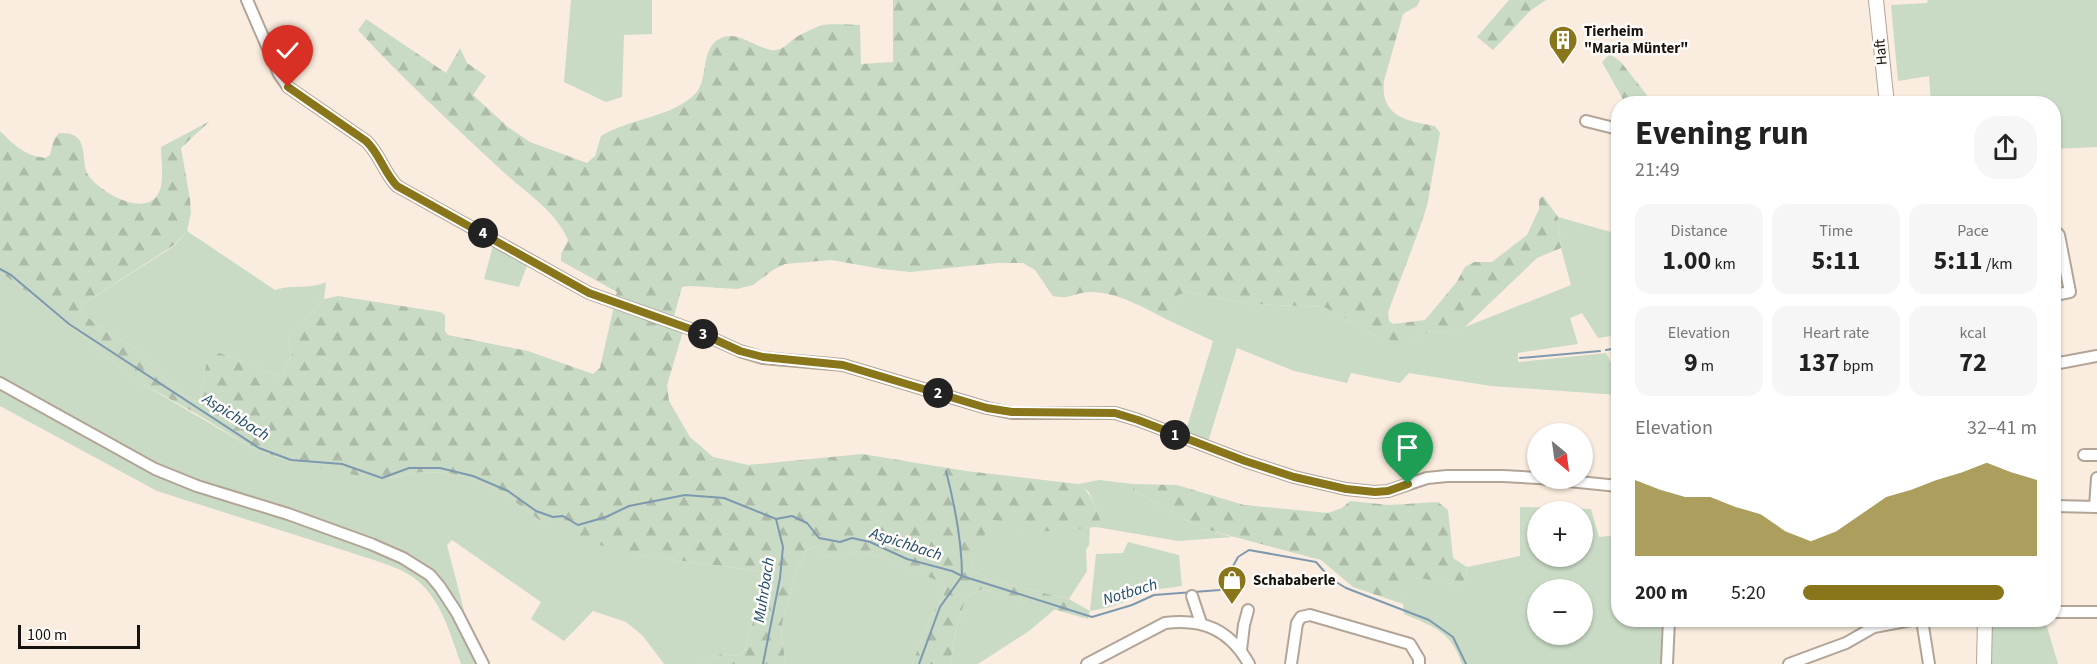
<!DOCTYPE html>
<meta charset="utf-8">
<style>
:root{--surface:#fff;--page:#f6f6f6;--text:#222;--muted:#767676;--accent:#8a761a}
body{margin:0;font-family:"Source Sans 3",sans-serif;background:var(--page);color:var(--text);height:100vh;display:flex;flex-direction:column;font-size:22px;white-space:nowrap}
*{box-sizing:border-box;margin:0}
p{font-size:20px;color:var(--muted)}
.icon{flex:none;width:33px;height:33px;fill:none;stroke:currentColor;stroke-width:2;stroke-linecap:round;stroke-linejoin:round}
.map{position:relative;flex:1;overflow:hidden}
.details{position:absolute;left:1611px;top:96px;width:450px;height:531px;display:flex;flex-direction:column;background:var(--surface);border-radius:24px;box-shadow:0 2px 4px #0004}
.details>*{flex:none}
.needle{width:39px;rotate:151deg}
.tools{position:absolute;left:1527px;top:423px;display:grid;gap:12px}
.tools a{display:grid;place-items:center;width:66px;height:66px;border-radius:50%;background:var(--surface);box-shadow:0 2px 4px #0004;font-size:30px}
.scale{position:absolute;left:18px;bottom:15px;width:122px;box-sizing:border-box;padding-left:6px;border:3px solid #16120d;border-top:0;font-size:16px;line-height:21px;white-space:nowrap;color:#16120d;-webkit-text-stroke:4px #fefbf8;paint-order:stroke}
.pin{position:absolute;display:grid;place-items:center;width:51px;height:51px;color:#fff;margin:-62px -26px;border-radius:50% 50% 50% 0;rotate:-45deg;box-shadow:0 0 6px #0007}
.pin .icon{rotate:45deg}
.km{position:absolute;width:30px;height:30px;margin:-15px;border-radius:50%;background:#222;color:#fff;font-size:16px;line-height:30px;text-align:center}
.round{display:grid;place-items:center;flex:none;width:63px;height:63px;border-radius:24px;background:var(--page)}
.overview{display:flex;align-items:center;justify-content:space-between;height:102px;padding:0 24px}
h1{font-size:33px;font-weight:700;line-height:45px}
.stats{display:grid;grid-template-columns:repeat(3,1fr);gap:9px;height:102px;padding:6px 24px}
.stats div{display:grid;align-content:center;border-radius:15px;background:var(--page);text-align:center}
.stats b{font-size:26px;font-weight:700}
.stats small{font-size:16px;font-weight:400}
.stats p{font-size:16px}
.chart{height:168px;padding:12px 24px}
.chart p{display:flex;justify-content:space-between}
.chart svg{width:100%;height:108px;margin-top:6px;fill:var(--accent);opacity:.7}
ul{padding:0 24px;list-style:none;font-size:20px}
li{display:grid;grid-template-columns:96px 72px 1fr;align-items:center;height:45px}
li i{height:15px;border-radius:8px;background:var(--accent)}
.map>svg:first-child{display:block}
</style>
<div class="map">
<svg width="2097" height="664" viewBox="0 0 2097 664">
<defs>
<pattern id="forest-firs" width="22" height="20" patternUnits="userSpaceOnUse" patternTransform="scale(1.5)"><rect width="22" height="20" fill="#c9dbc5"/><path d="M5 1l3.5 6h-7zM16 11l3.5 6h-7z" fill="#acbba8"/></pattern>
</defs>
<rect width="100%" height="100%" fill="#faecde"/>
<!-- grass -->
<g fill="#c9dbc5" fill-rule="evenodd">
<path d="M571,0H652V34L624,35L622,97L606,102L564,82Z"/>
<path d="M1928,0H2097V147L2054,149V104L1931,103L1929,76L1898,81L1891,5L1927,3Z"/>
<path d="M1558,217L1618,234V335L1598,338L1582,313L1570,318L1578,344L1518,353V362L1606,353L1618,376V395L1491,386L1409,373L1400,383L1351,373L1347,383L1294,371L1237,348L1207,445L1184,437L1213,341L1168,320L1172,318L1178,294L1187,292L1251,304L1324,307L1378,337L1413,339L1432,331L1450,333L1571,285L1561,248Z"/>
<path d="M187,231L275,290C292,284 309,290 326,282L324,299L288,338L292,354L281,377L220,353L207,360L200,398L197,401C175,396 153,365 136,350C115,333 99,332 80,308L83,304L174,246Z"/>
<path d="M494,242L528,263L519,287L484,279Z"/>
<path d="M0,272L35,298L139,382L254,449L289,461L390,478L421,472L449,473L477,480L499,490L546,525L638,555L759,571L762,575L764,585L745,649L739,656L721,654L702,664H664L643,636L626,622L593,611L564,641L531,619L541,602L452,540L447,545L469,630L426,569L158,467L0,379Z"/>
<path d="M0,387L135,461L389,554L429,580L439,591L479,664H461C449,631 440,593 408,574C398,568 385,564 374,560L157,491L0,406Z"/>
<path d="M1099,480L1133,484V490L1201,528L1232,537L1178,541L1096,527L1100,523V519L1089,492L1078,484Z"/>
<path d="M1520,507L1591,509L1599,537L1618,535V620H1667L1665,664H1462C1451,631 1434,627 1404,614L1403,604L1408,575L1457,585L1466,580L1467,567L1520,556ZM1538,512H1582V556H1538ZM1538,590H1582V634H1538Z"/>
<path d="M995,519L1020,529L1044,530L1090,527L1089,545L1086,550L1087,571L1069,599L989,580L974,569L972,561C982,546 982,535 989,520Z"/>
<path d="M1128,542L1179,555L1182,586L1153,590L1111,607L1090,611L1096,554L1123,553Z"/>
<path d="M814,546C836,569 839,549 862,552C889,556 915,573 942,581L945,589L944,594L930,618L912,664H786L781,634L783,619L798,567L806,551Z"/>
<path d="M982,589L1055,609L1029,631L978,664H950L955,634L966,597Z"/>
<path d="M1995,620H2045L2058,664H1991V626Z"/>
</g>
<!-- forest -->
<g fill="url(#forest-firs)">
<path d="M893,0H1420L1417,6L1403,14L1384,81C1380,117 1407,121 1435,126L1440,133L1427,206L1419,230L1388,312L1389,321L1393,324L1425,320L1456,283L1465,267L1474,262H1492L1527,235L1539,209V199L1543,196L1558,217L1561,248L1537,258L1464,328L1450,333L1432,331L1413,339L1396,341L1378,337L1324,307L1251,304L1187,292L1178,295L1172,319L1168,320C1144,308 1118,292 1091,292C1076,292 1070,300 1053,296L1035,270L1023,263H997L910,272L882,269L831,260L785,264L773,270L753,285L737,289L690,286L682,287L673,320L614,301L617,292L561,261V254L568,240C555,209 523,191 499,168C451,123 403,79 358,30L366,19L446,73L460,48L467,63L486,76L473,95L508,127L530,142L587,163L595,156L601,136C630,118 672,118 696,93C709,78 700,50 719,39C736,29 754,47 771,50C783,52 789,41 798,36C805,32 813,29 819,26C831,23 848,25 860,25L861,64L893,62Z"/>
<path d="M1509,0H1546L1530,11L1493,50L1477,37Z"/>
<path d="M1610,54L1621,62L1653,103H1625L1602,62Z"/>
<path d="M210,121L181,148L190,199L191,213L187,231L174,245L83,304L80,308C99,332 115,333 136,350C153,365 175,396 197,401L200,398L207,360L210,355L220,353L281,377L292,354L288,338L324,299L338,296L440,312L445,315V331L448,335L528,351L593,374L600,368L614,306L684,328L667,385L669,401L690,437L713,457L748,465L862,454L966,471L1078,484C1091,492 1094,505 1100,519V523L1096,527C1072,529 1044,534 1020,529C1010,527 1001,519 989,520L981,547L972,561L974,569L989,580L1069,599L1090,611L1088,619L982,589L966,597L955,634L950,664H912L930,618L944,594L945,589L942,582C915,573 889,556 862,552C839,549 836,569 814,546L806,551L798,567L783,619L781,634L786,664H702L721,654L739,656L745,649L764,585L762,575L759,571L638,555L585,541L546,525L499,490L477,480L449,473L421,472L378,480L289,461L254,449L195,413L139,382L35,298L0,272V131C15,146 24,155 45,158L50,155L54,139L59,133C67,133 75,133 80,141C85,150 83,164 87,173C96,190 139,215 155,198C166,187 161,162 161,147Z"/>
<path d="M1133,484L1177,485L1244,505L1328,513L1342,508L1350,501L1389,505L1438,502L1448,510L1453,558L1467,567L1466,580L1457,585L1409,576L1403,604L1353,587L1321,560L1201,528L1133,490Z"/>
</g>
<g fill="none" stroke-linecap="round" stroke-linejoin="round">
<!-- stream -->
<g stroke="#7e99af" stroke-width="2">
<path d="M0,269L11,275L69,324L259,448L291,460L342,464L382,478L409,468H440L473,476L508,491L536,511L553,517L563,516L578,525L606,517L629,506L685,495L724,498L776,519L792,516L807,523L819,538L840,542L852,538L870,542L907,559L952,571L962,576L1092,617L1132,605L1154,595L1220,590L1238,557L1249,550L1316,562L1331,579L1346,588L1429,620L1453,637L1466,664"/>
<path d="M1606,350L1618,348"/>
<path d="M1520,358L1600,351"/>
<path d="M946,471C955,506 962,540 962,576"/>
<path d="M763,664L780,578L783,547L776,519"/>
<path d="M919,664L940,607L962,576"/>
</g>
<!-- minor casing -->
<g stroke="#b2a597" stroke-width="14">
<g id="minor">
<path d="M247,0L279,74L288,87L366,141C380,154 384,173 397,186L589,293L696,331L740,351L763,358L843,365L987,408L1012,413H1115L1138,420L1245,461L1294,477L1346,489L1375,492L1388,491L1427,478L1447,476H1503L1538,478"/>
<path d="M1586,121L1618,129"/>
<path d="M2054,230L2059,235L2070,292L2054,295"/>
<path d="M2054,364L2097,356"/>
<path d="M0,383L155,469L197,486L288,514L371,544L403,558L430,575L440,587L457,613L483,664"/>
<path d="M2084,455H2097"/>
<path d="M1539,478L1618,486"/>
<path d="M2054,506L2097,507"/>
<path d="M2095,507L2097,478"/>
<path d="M1192,596L1201,623"/>
<path d="M2054,612H2097"/>
<path d="M1922,620L1929,664"/>
<path d="M1241,650L1244,625L1248,610"/>
<path d="M1087,664L1165,623C1203,618 1230,630 1249,664"/>
<path d="M1291,664L1297,623L1301,617L1310,615L1410,644L1419,659V664"/>
<path d="M1667,664L1669,620"/>
<path d="M1789,664L1846,643L1874,627L1911,620"/>
</g>
</g>
<!-- major casing -->
<g stroke="#b2a597" stroke-width="16">
<g id="major">
<path d="M1876,0L1887,104"/>
<path d="M1984,664L1985,620"/>
</g>
</g>
<!-- minor -->
<use href="#minor" stroke="#fff" stroke-width="10"/>
<!-- major -->
<use href="#major" stroke="#fff" stroke-width="14"/>
</g>
<g fill="none" stroke-linecap="round" stroke-linejoin="round">
<!-- route casing -->
<g stroke="#fff" stroke-width="12">
<path id="route" d="M288,87L366,141C380,154 384,173 397,186L589,293L696,331L740,351L763,357L843,365L987,408L1012,412L1115,413L1138,420L1245,461L1294,477L1346,489L1375,492L1388,491L1408,484"/>
</g>
<!-- route -->
<use href="#route" stroke="#8a761a" stroke-width="8"/>
</g>
<!-- icons -->
<defs>
<g id="building-pin" transform="scale(1.5)"><path d="M0 17L-7.5 6A9.5 9.5 0 1 1 7.5 6Z" fill="#8a761a" stroke="#fefbf8"/><path d="M-4-6H4V6H1V3H-1V6H-4ZM-2.5-4.3h1.7v1.8h-1.7ZM.8-4.3h1.7v1.8H.8ZM-2.5-1h1.7V.8h-1.7ZM.8-1h1.7V.8H.8Z" fill="#fff"/></g>
<g id="shop-pin" transform="scale(1.5)"><path d="M0 17L-7.5 6A9.5 9.5 0 1 1 7.5 6Z" fill="#8a761a" stroke="#fefbf8"/><path d="M-5-2.5h2.3a2.7 3.5 0 0 1 5.4 0H5L5.5 6h-11ZM-1.5-2.5h3a1.5 2.3 0 0 0-3 0Z" fill="#fff"/></g>
</defs>
<g fill-rule="evenodd">
<use href="#building-pin" x="1563" y="40"/>
<use href="#shop-pin" x="1232" y="580"/>
</g>
<g text-anchor="middle" dominant-baseline="central" stroke-width="5" stroke-linejoin="round" paint-order="stroke">
<!-- poi labels -->
<g font-size="15" font-weight="bold" fill="#16120d" stroke="#fefbf8" text-anchor="start">
<text x="1584" y="31">Tierheim<tspan x="1584" dy="17">"Maria Münter"</tspan></text>
<text x="1253" y="580">Schababerle</text>
</g>
<!-- street labels -->
<g font-size="15" fill="#16120d" stroke="#fefbf8">
<text transform="translate(1881 52) rotate(-95)">Haft</text>
</g>
<!-- water labels -->
<g font-size="16" font-style="italic" fill="#1e4c6d" stroke="#fefbf8">
<text transform="translate(236 417) rotate(32)">Aspichbach</text>
<text transform="translate(906 544) rotate(18)">Aspichbach</text>
<text transform="translate(764 590) rotate(-81)">Muhrbach</text>
<text transform="translate(1130 592) rotate(-17)">Notbach</text>
</g>
</g>
</svg>
<div class="tools">
<a><svg class="needle" viewBox="-14 -14 28 28"><path d="M0-13l5 13h-10z" fill="#e53935"/><path d="M0 13l5-13h-10z" fill="#767676"/></svg></a>
<a>+</a>
<a>−</a>
</div>
<div class="scale">100 m</div>
<div class="pin" style="left:1408px;top:484px;background:#1e9e55"><svg class="icon" aria-label="arrive" viewBox="0 0 24 24"><path d="M6 21V4h12l-3 4 3 4H6"/></svg></div>
<div class="pin" style="left:288px;top:87px;background:#d93025"><svg class="icon" aria-label="check" viewBox="0 0 24 24"><path d="M5 12l5 5 9-10"/></svg></div>
<b class="km" style="left:1175px;top:435px">1</b>
<b class="km" style="left:938px;top:393px">2</b>
<b class="km" style="left:703px;top:334px">3</b>
<b class="km" style="left:483px;top:233px">4</b>
<section class="details">
<div class="overview"><div><h1>Evening run</h1><p>21:49</p></div><a class="round"><svg class="icon" aria-label="share" viewBox="0 0 24 24"><path d="M12 15V3M7 8l5-5 5 5M5 13v7h14v-7"/></svg></a></div>
<div class="stats">
<div><p>Distance</p><b>1.00<small> km</small></b></div>
<div><p>Time</p><b>5:11</b></div>
<div><p>Pace</p><b>5:11<small> /km</small></b></div>
</div>
<div class="stats">
<div><p>Elevation</p><b>9<small> m</small></b></div>
<div><p>Heart rate</p><b>137<small> bpm</small></b></div>
<div><p>kcal</p><b>72</b></div>
</div>
<div class="chart"><p><span>Elevation</span>32–41 m</p>
<svg viewBox="0 0 160 44" preserveAspectRatio="none"><path d="M0 44V13L10 17L20 20L30 20L40 24L50 27L60 34L70 38L80 34L90 27L100 20L110 17L120 13L130 10L140 6L150 10L160 13V44z"/></svg>
</div>
<ul>
<li><b>200 m</b>5:20<i style="width:86%"></i></li>
</ul>
</section>
</div>
